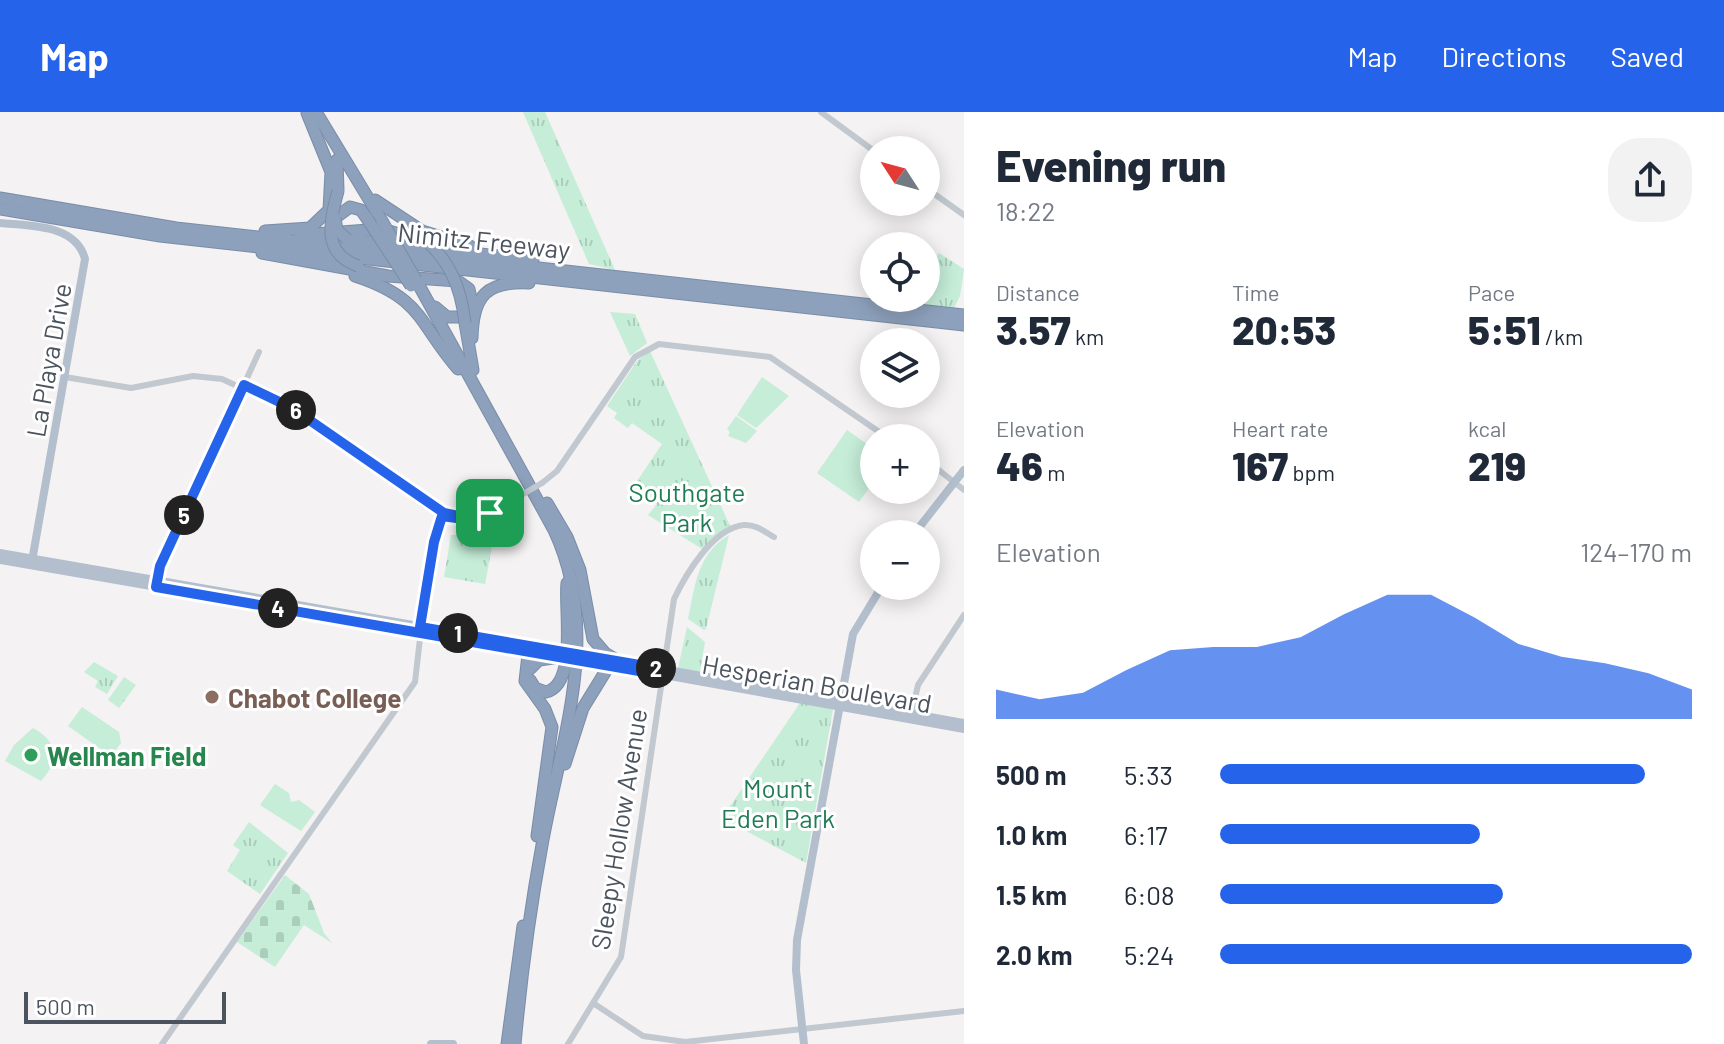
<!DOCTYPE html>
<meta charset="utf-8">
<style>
:root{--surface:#fff;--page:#f2f2f3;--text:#1f2937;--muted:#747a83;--accent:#2563eb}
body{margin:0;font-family:Barlow,sans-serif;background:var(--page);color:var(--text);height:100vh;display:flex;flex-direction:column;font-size:30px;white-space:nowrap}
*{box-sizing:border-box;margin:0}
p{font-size:26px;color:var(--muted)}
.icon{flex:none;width:44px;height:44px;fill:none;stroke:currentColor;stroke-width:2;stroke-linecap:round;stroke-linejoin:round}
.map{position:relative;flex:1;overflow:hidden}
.drawer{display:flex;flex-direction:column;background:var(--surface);width:760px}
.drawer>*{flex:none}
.needle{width:52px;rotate:306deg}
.buttons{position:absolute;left:860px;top:24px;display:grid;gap:16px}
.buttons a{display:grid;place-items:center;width:80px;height:80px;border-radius:50%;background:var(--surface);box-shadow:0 4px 20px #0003;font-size:40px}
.scale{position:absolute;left:24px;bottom:20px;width:202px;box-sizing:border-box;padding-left:8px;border:4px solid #4b545e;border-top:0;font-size:22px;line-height:28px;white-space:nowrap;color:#4b545e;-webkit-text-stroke:6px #fff;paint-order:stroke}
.pin{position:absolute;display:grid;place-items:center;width:68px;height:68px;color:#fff;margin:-34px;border-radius:16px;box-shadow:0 4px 12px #0006}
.km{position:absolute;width:40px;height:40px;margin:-20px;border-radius:50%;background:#222;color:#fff;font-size:22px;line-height:40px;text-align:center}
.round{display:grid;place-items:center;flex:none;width:84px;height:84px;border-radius:32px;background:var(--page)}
.head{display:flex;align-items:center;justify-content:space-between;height:136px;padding:0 32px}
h1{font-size:44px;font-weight:800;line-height:60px}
.metrics{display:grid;grid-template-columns:repeat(3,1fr);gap:12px;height:136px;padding:8px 32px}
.metrics div{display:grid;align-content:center}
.metrics b{font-size:40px;font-weight:800}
.metrics small{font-size:22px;font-weight:400}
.metrics p{font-size:22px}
.chart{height:224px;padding:16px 32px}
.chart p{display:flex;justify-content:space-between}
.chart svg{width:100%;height:144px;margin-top:8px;fill:var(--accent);opacity:.7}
ul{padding:0 32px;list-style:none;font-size:26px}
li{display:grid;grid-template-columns:128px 96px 1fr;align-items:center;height:60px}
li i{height:20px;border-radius:10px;background:var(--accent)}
header{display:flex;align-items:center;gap:48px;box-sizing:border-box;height:112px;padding:0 40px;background:var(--accent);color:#fff}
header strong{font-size:38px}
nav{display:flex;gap:44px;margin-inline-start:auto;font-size:28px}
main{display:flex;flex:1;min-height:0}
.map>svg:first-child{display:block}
</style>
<header>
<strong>Map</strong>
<nav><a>Map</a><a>Directions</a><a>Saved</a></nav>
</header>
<main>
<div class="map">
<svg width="964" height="932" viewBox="0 0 964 932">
<defs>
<pattern id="cemetery-stones" width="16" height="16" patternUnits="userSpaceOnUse" patternTransform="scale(2)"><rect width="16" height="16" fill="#c5edd8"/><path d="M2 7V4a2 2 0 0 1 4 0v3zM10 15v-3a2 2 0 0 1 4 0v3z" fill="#abcdbc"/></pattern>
<pattern id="park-tufts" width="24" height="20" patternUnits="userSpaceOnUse" patternTransform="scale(2)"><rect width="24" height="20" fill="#c5edd8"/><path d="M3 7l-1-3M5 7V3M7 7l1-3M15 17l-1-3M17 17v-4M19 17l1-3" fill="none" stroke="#abcdbc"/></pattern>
</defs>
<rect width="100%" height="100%" fill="#f4f2f2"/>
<!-- grass -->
<g fill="#c5edd8">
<path d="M762,265L789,284L756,316L737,303Z"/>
<path d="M736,304L757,319L746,331L728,324L730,320L727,317Z"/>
<path d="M847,318L874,337V369L859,390L817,361Z"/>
<path d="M82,595L119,620L121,631L114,640H105L68,614Z"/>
<path d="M33,616C58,630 60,648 41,669L5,649L14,633Z"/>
<path d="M275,672L289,681L291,690L299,688L315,700L301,719L260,693Z"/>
</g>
<!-- cemetery -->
<path fill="url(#cemetery-stones)" d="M285,763L309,782L324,821L332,831L304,813L275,855L237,830Z"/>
<!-- park -->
<g fill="url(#park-tufts)">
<path d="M523,0H545L615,158L589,152Z"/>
<path d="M939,141L964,157L960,184L954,196L904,191L907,186H926V159Z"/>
<path d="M610,200L635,202L647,231L630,244Z"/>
<path d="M650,239L731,416L702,437L648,403L657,392L633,375L662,332L632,311L628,316L614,306L617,301L607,294L637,249Z"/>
<path d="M495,419L485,472L444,465L451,423H478Z"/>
<path d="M729,423L706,517L704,518L688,507C695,474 697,442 729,423Z"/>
<path d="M687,515L705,530L700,560L678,556Z"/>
<path d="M94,550L118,564L107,582L95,575L98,569L84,560Z"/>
<path d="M124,565L136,573L119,596L108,588Z"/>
<path d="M800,591L833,597L806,751L722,706Z"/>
<path d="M249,710L288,741L260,782L227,759L240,738L233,733Z"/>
</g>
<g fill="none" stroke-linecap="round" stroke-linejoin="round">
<!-- stream -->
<path stroke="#96cfe6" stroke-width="2" d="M448,121L462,125"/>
<!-- highway casing -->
<g stroke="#798ca8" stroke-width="13">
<g id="highway">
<path d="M316,0L382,109"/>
<path d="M337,48L338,79"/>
<path d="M0,86L176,116L964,203"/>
<path d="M375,88L422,119L470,134"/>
<path d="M0,97L160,124L964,213"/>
<path d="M335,106L350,95L361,98L368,108"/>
<path d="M265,119L310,116L329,98L331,60L307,1"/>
<path d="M300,123L382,117L413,126"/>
<path d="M347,127L533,148"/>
<path d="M262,141L388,164L458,169L469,177L472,191L461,205H447L435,195"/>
<path d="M355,164C423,186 418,211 458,257"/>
<path d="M416,168L554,418C603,523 561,626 542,733C530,798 521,866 515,932"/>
<path d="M465,211L473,258"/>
<path d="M472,226C473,183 487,169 529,171"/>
<path d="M547,391L567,425L580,458L593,527L605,541L620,550"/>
<path d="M529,534L525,569L545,597L552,615L537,724"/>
<path d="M530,557L539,548L560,545"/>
<path d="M530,568L535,576L546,580C578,572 564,497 567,471"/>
<path d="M565,652L583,596L607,557L601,538"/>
<path d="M507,932L523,814"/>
</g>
</g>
<!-- minor -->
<g stroke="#c1c8cf" stroke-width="6">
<path d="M821,0L874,39"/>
<path d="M926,76L964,103"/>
<path d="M65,265L131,276L193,264L222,267L291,299L425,394C460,418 485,404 518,385"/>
<path d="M926,348L964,378"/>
<path d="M542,371L557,359L635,245L659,232L770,245L888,326"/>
<path d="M156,471L160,454L259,240"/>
<path d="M911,604L918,573L964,503"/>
<path d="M593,891L643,924L685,930L964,899"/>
<path d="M162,932L415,570L425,483L434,430L444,401"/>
<path d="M568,932L621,845L674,487C686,462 713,416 744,413C755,412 765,420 774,425"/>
</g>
<!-- major -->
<g stroke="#b4bfce" stroke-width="8">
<path d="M0,111C30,114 76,112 85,147L32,449"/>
<path d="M914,422L964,358"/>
<path d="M0,441L562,539"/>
<path d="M0,448L549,543"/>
<path d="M586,549L964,617"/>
<path d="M618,549L964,611"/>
<path d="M431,932H453"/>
<path d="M804,932L796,858L797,828L853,522L882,474"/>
</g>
<!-- highway -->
<use href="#highway" stroke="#8ea1bc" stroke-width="11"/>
<!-- highway-bridge casing -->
<g stroke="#798ca8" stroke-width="13" stroke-linecap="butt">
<g id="highway-bridge">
<path d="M338,79C330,109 321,141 358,154"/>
<path d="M335,106L337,118L347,127"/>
<path d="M368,108L411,174"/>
<path d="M382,109L416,168"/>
<path d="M420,123C449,147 461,174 465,211"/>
</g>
</g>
<!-- minor-bridge -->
<path stroke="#c1c8cf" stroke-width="6" d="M518,385L542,371"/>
<!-- major-bridge -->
<g stroke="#b4bfce" stroke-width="8">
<path d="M562,539L587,544"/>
<path d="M562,545L586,549"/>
</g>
<!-- highway-bridge -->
<use href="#highway-bridge" stroke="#8ea1bc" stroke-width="11"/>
</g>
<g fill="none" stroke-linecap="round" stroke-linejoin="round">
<!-- route casing -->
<g stroke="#fff" stroke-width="16">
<path id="route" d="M244,273L292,296L444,401L458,404L490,401L471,408L442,404L434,430L420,515L657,556L662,557V563L156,475L160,454Z"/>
</g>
<!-- route -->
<use href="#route" stroke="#2563eb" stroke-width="10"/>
</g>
<!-- markers -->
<circle fill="#8d6e63" stroke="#fff" stroke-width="3" cx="212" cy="585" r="8"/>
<circle fill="#2e9e5b" stroke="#fff" stroke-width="3" cx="31" cy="643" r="8"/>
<g text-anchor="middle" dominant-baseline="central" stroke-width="6" stroke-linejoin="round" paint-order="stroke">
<!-- street labels -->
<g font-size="26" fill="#4b545e" stroke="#fff">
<text transform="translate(484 128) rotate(6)">Nimitz Freeway</text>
<text transform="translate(48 248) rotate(-80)">La Playa Drive</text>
<text transform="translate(817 571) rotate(10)">Hesperian Boulevard</text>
<text transform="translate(618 717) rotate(-81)">Sleepy Hollow Avenue</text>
</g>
<!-- park labels -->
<g font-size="26" fill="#207c55" stroke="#fff">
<text x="687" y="379">Southgate<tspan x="687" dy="30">Park</tspan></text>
<text x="778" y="675">Mount<tspan x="778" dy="30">Eden Park</tspan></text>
</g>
<!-- education labels -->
<g font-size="26" font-weight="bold" fill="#785e54" stroke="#fff" text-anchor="start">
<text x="228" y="585">Chabot College</text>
</g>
<!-- leisure labels -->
<g font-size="26" font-weight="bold" fill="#27864d" stroke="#fff" text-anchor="start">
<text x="47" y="643">Wellman Field</text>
</g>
</g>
</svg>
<div class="buttons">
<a><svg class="needle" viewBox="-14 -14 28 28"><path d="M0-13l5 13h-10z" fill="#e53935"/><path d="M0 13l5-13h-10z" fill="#747a83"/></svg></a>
<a><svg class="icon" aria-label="locate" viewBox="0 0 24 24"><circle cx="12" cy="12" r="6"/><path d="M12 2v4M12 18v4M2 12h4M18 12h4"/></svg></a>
<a><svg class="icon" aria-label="layers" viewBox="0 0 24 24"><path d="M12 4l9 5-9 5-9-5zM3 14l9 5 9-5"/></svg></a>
<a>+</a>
<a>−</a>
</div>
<div class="scale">500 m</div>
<div class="pin" style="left:490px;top:401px;background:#1e9e55"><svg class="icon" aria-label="arrive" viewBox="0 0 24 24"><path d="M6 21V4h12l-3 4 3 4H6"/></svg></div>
<b class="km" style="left:458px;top:521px">1</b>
<b class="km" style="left:656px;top:556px">2</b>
<b class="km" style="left:278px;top:496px">4</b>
<b class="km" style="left:184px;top:403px">5</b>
<b class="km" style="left:296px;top:298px">6</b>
</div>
<section class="drawer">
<div class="head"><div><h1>Evening run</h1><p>18:22</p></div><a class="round"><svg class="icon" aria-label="share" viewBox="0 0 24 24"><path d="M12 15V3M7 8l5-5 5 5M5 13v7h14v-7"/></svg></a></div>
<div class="metrics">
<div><p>Distance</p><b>3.57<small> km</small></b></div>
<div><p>Time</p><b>20:53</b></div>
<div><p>Pace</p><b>5:51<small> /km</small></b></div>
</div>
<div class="metrics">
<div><p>Elevation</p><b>46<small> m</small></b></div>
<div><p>Heart rate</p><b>167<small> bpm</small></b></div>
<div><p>kcal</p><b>219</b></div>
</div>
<div class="chart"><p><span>Elevation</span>124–170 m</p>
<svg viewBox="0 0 160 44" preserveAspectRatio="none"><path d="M0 44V35L10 38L20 36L30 29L40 23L50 22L60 22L70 19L80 12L90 6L100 6L110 13L120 21L130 25L140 27L150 30L160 35V44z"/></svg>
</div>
<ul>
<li><b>500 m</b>5:33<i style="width:90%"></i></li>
<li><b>1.0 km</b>6:17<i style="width:55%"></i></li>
<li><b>1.5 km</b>6:08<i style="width:60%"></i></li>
<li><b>2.0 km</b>5:24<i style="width:100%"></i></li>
</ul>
</section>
</main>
